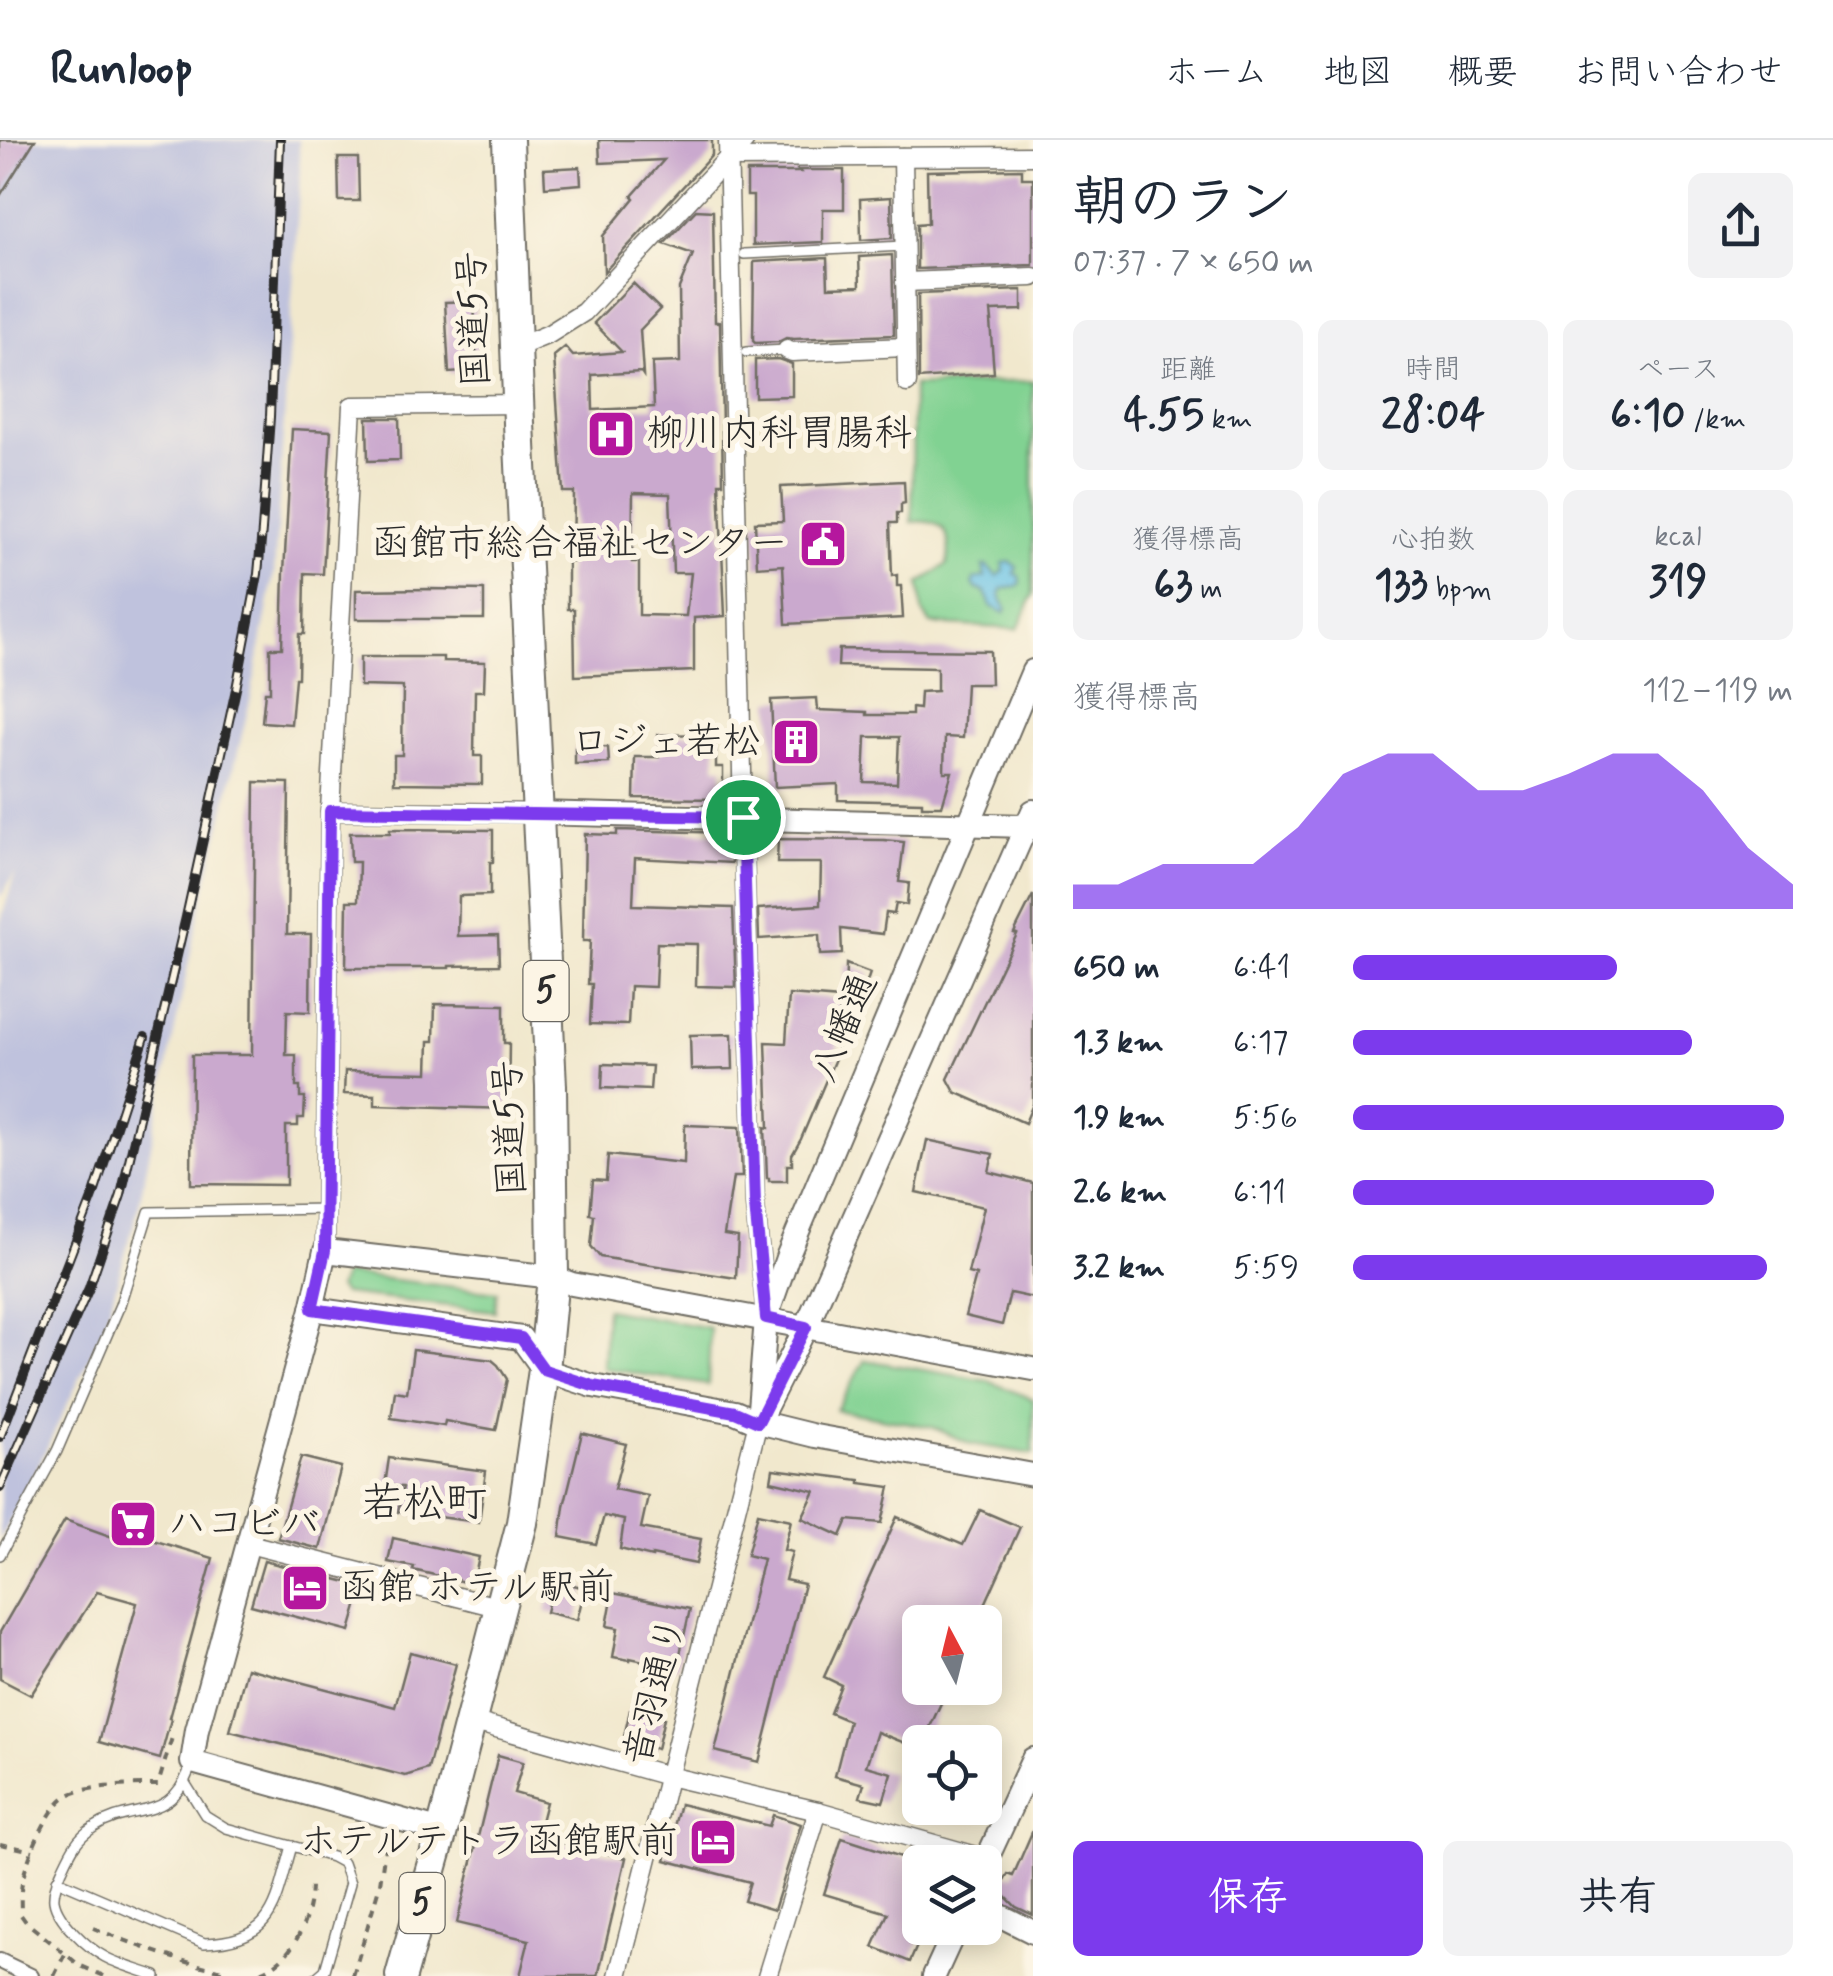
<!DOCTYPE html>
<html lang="ja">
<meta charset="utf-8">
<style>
:root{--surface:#fff;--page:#f2f2f3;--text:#1f2937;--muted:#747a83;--line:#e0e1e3;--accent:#7c3aed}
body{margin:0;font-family:Mynerve,"Klee One",sans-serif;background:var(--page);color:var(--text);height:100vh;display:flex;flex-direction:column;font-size:38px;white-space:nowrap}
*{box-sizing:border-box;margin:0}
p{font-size:32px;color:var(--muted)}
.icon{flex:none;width:55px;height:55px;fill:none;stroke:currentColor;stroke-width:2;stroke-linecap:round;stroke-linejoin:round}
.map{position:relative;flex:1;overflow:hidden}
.drawer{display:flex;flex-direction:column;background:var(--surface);width:800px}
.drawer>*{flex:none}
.needle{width:65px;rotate:353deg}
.tools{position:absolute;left:902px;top:1465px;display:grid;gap:20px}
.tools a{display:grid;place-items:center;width:100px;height:100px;border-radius:15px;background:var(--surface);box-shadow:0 5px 25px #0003;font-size:50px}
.pin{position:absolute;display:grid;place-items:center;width:85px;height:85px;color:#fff;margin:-42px;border:5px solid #fff;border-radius:50%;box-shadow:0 2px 10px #0007}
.round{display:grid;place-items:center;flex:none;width:105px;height:105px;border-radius:15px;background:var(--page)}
.overview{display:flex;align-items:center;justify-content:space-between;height:170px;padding:0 40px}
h1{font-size:55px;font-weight:700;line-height:75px}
.metrics{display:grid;grid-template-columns:repeat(3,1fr);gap:15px;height:170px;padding:10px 40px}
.metrics div{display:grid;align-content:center;border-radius:15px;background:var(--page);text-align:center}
.metrics b{font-size:42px;font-weight:700}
.metrics small{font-size:28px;font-weight:400}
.metrics p{font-size:28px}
.chart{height:280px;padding:20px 40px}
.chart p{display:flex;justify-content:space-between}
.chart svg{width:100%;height:180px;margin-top:10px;fill:var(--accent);opacity:.7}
.primary-button{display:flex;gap:20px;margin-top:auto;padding:20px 40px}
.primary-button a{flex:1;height:115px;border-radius:15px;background:var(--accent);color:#fff;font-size:40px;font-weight:700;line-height:115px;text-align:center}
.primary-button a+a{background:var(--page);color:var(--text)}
ul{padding:0 40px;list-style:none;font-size:32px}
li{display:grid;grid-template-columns:160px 120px 1fr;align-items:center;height:75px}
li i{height:25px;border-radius:12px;background:var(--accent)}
header{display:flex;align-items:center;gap:60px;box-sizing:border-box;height:140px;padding:0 50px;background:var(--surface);border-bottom:2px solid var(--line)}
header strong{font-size:48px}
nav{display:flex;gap:55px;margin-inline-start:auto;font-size:35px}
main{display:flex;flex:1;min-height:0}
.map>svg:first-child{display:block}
</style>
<header>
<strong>Runloop</strong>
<nav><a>ホーム</a><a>地図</a><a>概要</a><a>お問い合わせ</a></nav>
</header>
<main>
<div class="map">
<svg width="1033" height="1836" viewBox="0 0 1033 1836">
<rect width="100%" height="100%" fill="#fcf5e5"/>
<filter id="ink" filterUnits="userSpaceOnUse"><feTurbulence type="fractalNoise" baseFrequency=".01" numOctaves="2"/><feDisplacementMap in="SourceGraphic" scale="20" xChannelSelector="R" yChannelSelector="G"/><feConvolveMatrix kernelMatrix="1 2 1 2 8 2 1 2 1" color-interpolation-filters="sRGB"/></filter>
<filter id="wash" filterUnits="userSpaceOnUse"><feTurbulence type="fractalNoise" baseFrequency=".0048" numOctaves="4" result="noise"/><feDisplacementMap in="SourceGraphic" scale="40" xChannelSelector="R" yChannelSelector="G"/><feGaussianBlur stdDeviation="2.25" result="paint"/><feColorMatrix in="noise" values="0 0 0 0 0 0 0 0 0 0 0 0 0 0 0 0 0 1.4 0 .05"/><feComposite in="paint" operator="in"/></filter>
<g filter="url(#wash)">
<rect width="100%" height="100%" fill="#f1e8cd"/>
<!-- industrial -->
<path fill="#bfc2dd" d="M0,0H299L300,37L274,433L251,557L196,787L138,1069L104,1187L29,1345L0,1400V783L16,731L0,758Z"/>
<!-- green -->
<g fill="#81d292" stroke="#567e5e" stroke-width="2.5">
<path d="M1033,241V455L1018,489L931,484L922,471L919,444L947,424C953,394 944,378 912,382L913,246Z"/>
<path d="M344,1134L497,1152L495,1171L343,1154L338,1148Z"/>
<path d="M606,1169L710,1188L708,1245L603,1228Z"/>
<path d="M865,1220L988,1241L1033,1259V1314L971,1304L932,1287L836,1270Z"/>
</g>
<!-- water -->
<path fill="#68c3e6" stroke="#4a7788" stroke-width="2.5" d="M1010,422L1017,427L1015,434L1020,436L1021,444L1017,447L1002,449C998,457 1003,463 1007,469L1004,473L991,466L985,452L977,449L973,444L974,439L985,437L983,426H987L997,436L1004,431L1003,423Z"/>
<g id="blocks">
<!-- building -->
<g fill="#caa9ce" fill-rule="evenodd">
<path d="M0,0H35L0,56Z"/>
<path d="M599,0H712V15L604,132L603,96L634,58L632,56L664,20L600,23Z"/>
<path d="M338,18H358L359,61H339Z"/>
<path d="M580,27L581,44L545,47L544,29Z"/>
<path d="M1022,29V38H1033V125L917,129V84L928,83L927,31Z"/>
<path d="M798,30H844V69H823V102L753,105V56H747V32H800Z"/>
<path d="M891,57L892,98L861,100L860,59Z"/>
<path d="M696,70L713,71L715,182H720L723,343H719L725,476L694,478V531L575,536L574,469H568V422H573L574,352H563L554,216L565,207L573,216L622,212L594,183L633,143L660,169L640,190L643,235L641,232L592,235L593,270L654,267L652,223L680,222L679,148L693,114L664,104ZM633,353L670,354L673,433H691L686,476L639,475V422H632Z"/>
<path d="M892,115L894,195L794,199L786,198L778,202L755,203L753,201L754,122L827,118L828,147L860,146L859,117Z"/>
<path d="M1022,150V170L991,171L992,181H990L994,233L919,239L918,154Z"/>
<path d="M474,161L477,231L449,233L445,162Z"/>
<path d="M778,219L792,224V256L755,257V220Z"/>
<path d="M367,278H399L400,320L368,321Z"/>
<path d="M292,289L331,291L323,434L305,433L304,494H299L298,538H295L291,584L262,582L265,552H270V508H282L284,432Z"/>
<path d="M904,341L905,363L901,364V373H897V383H890L892,436L897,435V446H901L903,478L786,484L783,425L757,427L755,382L783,381L781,347Z"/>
<path d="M431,449L484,450V479H356V450Z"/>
<path d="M839,509L990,511L991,544H966L963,598L945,597L944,632H952L942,666H922V662L838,660V644L775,647L771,560L817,558L818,570L867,572V575H912V568L919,569L920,552L937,551V528L838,526ZM866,597H899L897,643L864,642Z"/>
<path d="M360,517H443V521L485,522L484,551H475L474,616H482V644L394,643V615H402L403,547L360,546Z"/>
<path d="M716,594V627H723V659L634,658L635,617H659L658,595Z"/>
<path d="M608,607L609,623L575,624V608Z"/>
<path d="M255,642L289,643L287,794H311L310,872L287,871L286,915H296V947H300V957H305L304,978H298V986H286V1045L191,1044L192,915H252Z"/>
<path d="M390,689L493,690V722H490V755L459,756L458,796L498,795L499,825L449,826V828H346L347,761H358L359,722H351L350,693H390Z"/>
<path d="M617,690L731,693L732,723L635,718L633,765L733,768L736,847L696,846L697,804L657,803L655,847L630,846L628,885L590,884L592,844H588L590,801H583L585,694L617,695Z"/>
<path d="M778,699L884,700L904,702L899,742L909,743L907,765L896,763L894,774L886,773L883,794L841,789L842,814L820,815L819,795L759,799L758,769L820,765L821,723H777Z"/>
<path d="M1033,755V964L1025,983L955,952L948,939L1017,794L1014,793Z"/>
<path d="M846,824L870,833L848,899H844Z"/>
<path d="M789,855L840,859L837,914L801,999L792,1015V1025H787V1041H769V1038H767L765,987L769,988L766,902L786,903Z"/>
<path d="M435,864L504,865V903H509L508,969L375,965V955L344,954L345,931L428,933L429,901H434Z"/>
<path d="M732,894L733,929L691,930L690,895Z"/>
<path d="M603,924L652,926L650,950L602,948Z"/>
<path d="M685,985L740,987L742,1037H733L724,1095L738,1097L736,1138L600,1117L591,1106L594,1075L590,1074L593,1040L606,1041L608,1015L684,1023Z"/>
<path d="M927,1000L993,1014L989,1032L1033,1043V1158L1010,1153L1002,1185L965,1176L976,1135L968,1133L984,1067L916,1052Z"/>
<path d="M413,1210L492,1220L498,1225L507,1239L496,1290L445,1281L444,1286L391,1278L395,1251L407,1253Z"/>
<path d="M582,1293L626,1304L614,1349L648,1356L641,1388L701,1399L696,1424L652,1415V1417L620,1409L624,1380L604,1376L596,1404L560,1397L564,1366Z"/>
<path d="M301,1317L341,1327L320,1409L278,1398Z"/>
<path d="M389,1318L486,1331L479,1382L398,1372L403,1347L385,1345Z"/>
<path d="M773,1329L860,1340V1343L890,1347L882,1383L848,1380L841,1396L802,1378L815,1351L771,1341Z"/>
<path d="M980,1370L1020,1387L977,1482H920V1548H948L923,1602H920V1609L877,1592L866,1626L892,1633L883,1662L860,1657L864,1644L835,1636L849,1581L830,1573L841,1545L824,1537L897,1377L963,1405Z"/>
<path d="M758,1373L791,1380L784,1410L792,1412L785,1440L804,1444L759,1622L715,1611L763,1419L747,1415Z"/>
<path d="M65,1380L132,1404L136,1395L213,1418L169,1578L171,1579L160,1619L99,1602L137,1463L97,1452L31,1555L0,1539V1492Z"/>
<path d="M393,1398L479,1417L473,1444L413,1430L414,1427L388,1422Z"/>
<path d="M264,1421L363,1446L350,1491L251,1465Z"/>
<path d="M554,1440L585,1448L577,1480L546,1472Z"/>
<path d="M613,1453L690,1469L677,1528L630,1518V1520L613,1517L618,1488L607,1486Z"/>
<path d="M410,1512L456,1524L428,1629L405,1636L230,1591L247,1528L395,1567Z"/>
<path d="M630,1570L664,1578L657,1609L623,1601Z"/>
<path d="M498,1615L523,1622L514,1653L546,1662L537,1697L626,1718L598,1836H520L529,1800L457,1783Z"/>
<path d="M680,1664L769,1686L773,1675L801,1684L774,1770L744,1761L750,1742L665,1720Z"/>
<path d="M1033,1690V1775L1016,1767L1002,1753V1745L1008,1734L1013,1736Z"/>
<path d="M842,1698L920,1723V1790H924L910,1822L873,1807L888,1773L824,1754Z"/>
</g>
</g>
</g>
<g filter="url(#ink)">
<use href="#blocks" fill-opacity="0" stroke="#706d64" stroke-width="2.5"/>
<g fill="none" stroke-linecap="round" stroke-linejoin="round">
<!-- service casing -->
<g stroke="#706d64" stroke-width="12">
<g id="service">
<path d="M744,114L904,106"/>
<path d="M746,212L787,210"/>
<path d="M0,1415L57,1311L120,1165L149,1072L326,1069"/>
<path d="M185,1643L205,1675L226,1688L332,1717L343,1723L350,1743L325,1830L318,1836"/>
<path d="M57,1740L204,1803C276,1801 275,1764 292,1706"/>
<path d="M156,1836C139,1830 120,1825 105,1817C88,1808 57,1780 54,1760C53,1750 58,1739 62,1730C70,1713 76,1698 93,1688C135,1661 171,1685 191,1625"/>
</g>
</g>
<!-- pedestrian casing -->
<g stroke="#706d64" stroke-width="18">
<path id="pedestrian" d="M0,1821L31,1836"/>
</g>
<!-- minor casing -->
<g stroke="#706d64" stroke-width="21">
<g id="minor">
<path d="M728,0L743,677L755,1065L766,1174"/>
<path d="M903,17L907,243"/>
<path d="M729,18L1033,16"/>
<path d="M905,142L1033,137"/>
<path d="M515,208L549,194L584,172L745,0"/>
<path d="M787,210L792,212L906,207"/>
<path d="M330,671L537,673"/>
<path d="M325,1111L330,671L352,266L518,264"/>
<path d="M249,1404L501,1468"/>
<path d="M471,1581L668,1636L818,1671L987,1719"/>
<path d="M618,1836L758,1282"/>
<path d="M767,1836L818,1671"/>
</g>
</g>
<!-- tertiary casing -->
<g stroke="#706d64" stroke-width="26">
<g id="tertiary">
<path d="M537,673L1027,686L1033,688"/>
<path d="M312,1169L521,1198L544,1230L593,1246L735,1272L758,1282L815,1296L1033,1335"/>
<path d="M764,1270L806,1187L1033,671"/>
<path d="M758,1282L766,1178L788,1115L1033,531"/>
<path d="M442,1691L192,1622L197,1590L312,1169L325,1111L553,1137L572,1144L1033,1229"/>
<path d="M985,1723L1033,1619"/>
<path d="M985,1768L1033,1792"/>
<path d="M934,1836L956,1788"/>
</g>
</g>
<!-- trunk casing -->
<g stroke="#706d64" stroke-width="34">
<path id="trunk" d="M401,1836L442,1691L522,1383L544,1230L553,1137L551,946L519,283L508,0"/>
</g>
<!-- path -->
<g stroke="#706d64" stroke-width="4" stroke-dasharray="8 8" stroke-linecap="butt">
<path d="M0,1704L33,1711"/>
<path d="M93,1788C132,1803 170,1819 211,1828C220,1830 232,1835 242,1835C287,1835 310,1785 311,1746"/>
<path d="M54,1836L66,1812"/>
<path d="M104,1836L79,1825L26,1782L21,1775C21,1765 20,1754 22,1743C26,1721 46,1672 64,1658C80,1645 136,1645 158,1645L173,1594"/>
<path d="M353,1836L380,1744L386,1701"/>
</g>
<!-- service -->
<use href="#service" stroke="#fff" stroke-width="9"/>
<!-- pedestrian -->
<use href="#pedestrian" stroke="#fff" stroke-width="14"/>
<!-- minor -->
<use href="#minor" stroke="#fff" stroke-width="18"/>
<!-- tertiary -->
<use href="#tertiary" stroke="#fff" stroke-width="22"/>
<!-- trunk -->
<use href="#trunk" stroke="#fff" stroke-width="30"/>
<!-- rail casing -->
<g stroke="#2b2b2b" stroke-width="10">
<g id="rail">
<path d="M0,1297L94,1054L145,897"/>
<path d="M0,1348L89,1148L121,1055L186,777L236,549L258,434L262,390L270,277L280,0"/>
</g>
</g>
<!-- rail -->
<use href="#rail" stroke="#fcf5e5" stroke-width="6" stroke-dasharray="19" stroke-linecap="butt"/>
</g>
</g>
<g fill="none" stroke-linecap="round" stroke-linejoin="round" filter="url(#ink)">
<!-- route casing -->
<g stroke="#fff" stroke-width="20">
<path id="route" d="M330,671L743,677L755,1065L766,1178L806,1187L758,1282L735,1272L593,1246L544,1230L521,1198L312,1169L325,1111Z"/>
</g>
<!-- route -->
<use href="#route" stroke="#7c3aed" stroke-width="12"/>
</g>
<!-- icons -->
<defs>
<g id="hospital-square" transform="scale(2.5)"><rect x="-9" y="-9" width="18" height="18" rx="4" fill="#b5179e" stroke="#fcf5e5"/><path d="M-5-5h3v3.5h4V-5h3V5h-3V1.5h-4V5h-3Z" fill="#fff"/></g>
<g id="civic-square" transform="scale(2.5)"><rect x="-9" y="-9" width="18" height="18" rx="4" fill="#b5179e" stroke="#fcf5e5"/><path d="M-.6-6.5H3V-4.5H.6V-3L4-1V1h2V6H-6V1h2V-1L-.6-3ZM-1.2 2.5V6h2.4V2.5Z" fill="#fff"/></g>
<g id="building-square" transform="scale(2.5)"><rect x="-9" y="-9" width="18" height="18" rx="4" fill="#b5179e" stroke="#fcf5e5"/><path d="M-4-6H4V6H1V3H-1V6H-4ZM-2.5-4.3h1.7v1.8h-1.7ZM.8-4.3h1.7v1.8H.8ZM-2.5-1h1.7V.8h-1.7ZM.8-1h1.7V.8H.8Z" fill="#fff"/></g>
<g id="supermarket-square" transform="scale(2.5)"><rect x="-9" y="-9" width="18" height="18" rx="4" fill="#b5179e" stroke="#fcf5e5"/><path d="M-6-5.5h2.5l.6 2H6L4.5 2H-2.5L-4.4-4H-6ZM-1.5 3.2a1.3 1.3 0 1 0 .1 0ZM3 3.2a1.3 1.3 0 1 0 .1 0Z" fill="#fff"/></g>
<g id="hotel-square" transform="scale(2.5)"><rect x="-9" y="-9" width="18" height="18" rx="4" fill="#b5179e" stroke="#fcf5e5"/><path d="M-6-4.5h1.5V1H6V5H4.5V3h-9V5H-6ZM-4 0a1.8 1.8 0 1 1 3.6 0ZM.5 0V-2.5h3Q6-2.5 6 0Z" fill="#fff"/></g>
</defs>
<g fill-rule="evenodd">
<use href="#hospital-square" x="611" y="294"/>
<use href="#civic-square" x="823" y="404"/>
<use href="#building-square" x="796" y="602"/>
<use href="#supermarket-square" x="133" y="1384"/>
<use href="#hotel-square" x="305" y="1448"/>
<use href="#hotel-square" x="713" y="1702"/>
</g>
<g text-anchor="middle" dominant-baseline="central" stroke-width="10" stroke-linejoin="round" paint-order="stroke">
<!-- shield labels -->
<g fill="#fcf5e5" stroke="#6a6863" stroke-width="2.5">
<rect x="523.5" y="821" width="45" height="60" rx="8"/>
<rect x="399.5" y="1733" width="45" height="60" rx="8"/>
</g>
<g font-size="35" font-weight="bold" fill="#2b2b2b">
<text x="546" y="851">5</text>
<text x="422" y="1763">5</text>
</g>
<!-- street labels -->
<g font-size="38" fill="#2b2b2b" stroke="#fcf5e5">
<text transform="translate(475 179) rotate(-92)">国道5号</text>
<text transform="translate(845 888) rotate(-67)">八幡通</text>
<text transform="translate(511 988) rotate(-92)">国道5号</text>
<text transform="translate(656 1551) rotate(-76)">音羽通り</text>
</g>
<!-- poi labels -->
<g font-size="38" fill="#2b2b2b" stroke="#fcf5e5" text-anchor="start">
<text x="646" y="294">柳川内科胃腸科</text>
<text x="788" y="404" text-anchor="end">函館市総合福祉センター</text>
<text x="761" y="602" text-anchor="end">ロジェ若松</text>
<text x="168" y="1384">ハコビバ</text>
<text x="340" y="1448">函館 ホテル駅前</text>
<text x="678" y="1702" text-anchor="end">ホテルテトラ函館駅前</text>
</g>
<!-- quarter labels -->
<g font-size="42" fill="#2b2b2b" stroke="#fcf5e5">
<text x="424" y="1364">若松町</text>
</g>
</g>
</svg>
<div class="tools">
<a><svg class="needle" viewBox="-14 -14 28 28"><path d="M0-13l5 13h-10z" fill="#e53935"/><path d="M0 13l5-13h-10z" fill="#747a83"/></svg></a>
<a><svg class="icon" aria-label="locate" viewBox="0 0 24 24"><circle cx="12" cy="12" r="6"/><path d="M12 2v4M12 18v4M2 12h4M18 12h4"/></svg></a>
<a><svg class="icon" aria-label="layers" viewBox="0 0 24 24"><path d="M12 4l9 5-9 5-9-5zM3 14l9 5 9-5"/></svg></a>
</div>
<div class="pin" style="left:743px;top:677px;background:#1e9e55"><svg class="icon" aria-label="arrive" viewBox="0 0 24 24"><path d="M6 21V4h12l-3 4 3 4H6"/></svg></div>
</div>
<section class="drawer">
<div class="overview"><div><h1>朝のラン</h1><p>07:37 · 7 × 650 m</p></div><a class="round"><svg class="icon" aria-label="share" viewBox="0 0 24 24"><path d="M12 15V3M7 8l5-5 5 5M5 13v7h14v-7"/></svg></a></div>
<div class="metrics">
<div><p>距離</p><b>4.55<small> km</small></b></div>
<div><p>時間</p><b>28:04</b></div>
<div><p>ペース</p><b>6:10<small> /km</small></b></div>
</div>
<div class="metrics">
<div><p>獲得標高</p><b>63<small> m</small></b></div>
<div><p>心拍数</p><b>133<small> bpm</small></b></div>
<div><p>kcal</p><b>319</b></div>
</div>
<div class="chart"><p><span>獲得標高</span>112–119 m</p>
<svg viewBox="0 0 160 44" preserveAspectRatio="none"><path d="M0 44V38L10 38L20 33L30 33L40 33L50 24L60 11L70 6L80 6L90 15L100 15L110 11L120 6L130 6L140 15L150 29L160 38V44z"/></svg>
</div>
<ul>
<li><b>650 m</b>6:41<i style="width:60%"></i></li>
<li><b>1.3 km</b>6:17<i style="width:77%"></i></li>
<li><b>1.9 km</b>5:56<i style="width:98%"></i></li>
<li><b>2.6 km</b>6:11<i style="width:82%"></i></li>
<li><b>3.2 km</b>5:59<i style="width:94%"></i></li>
</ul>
<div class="primary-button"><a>保存</a><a>共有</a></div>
</section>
</main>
